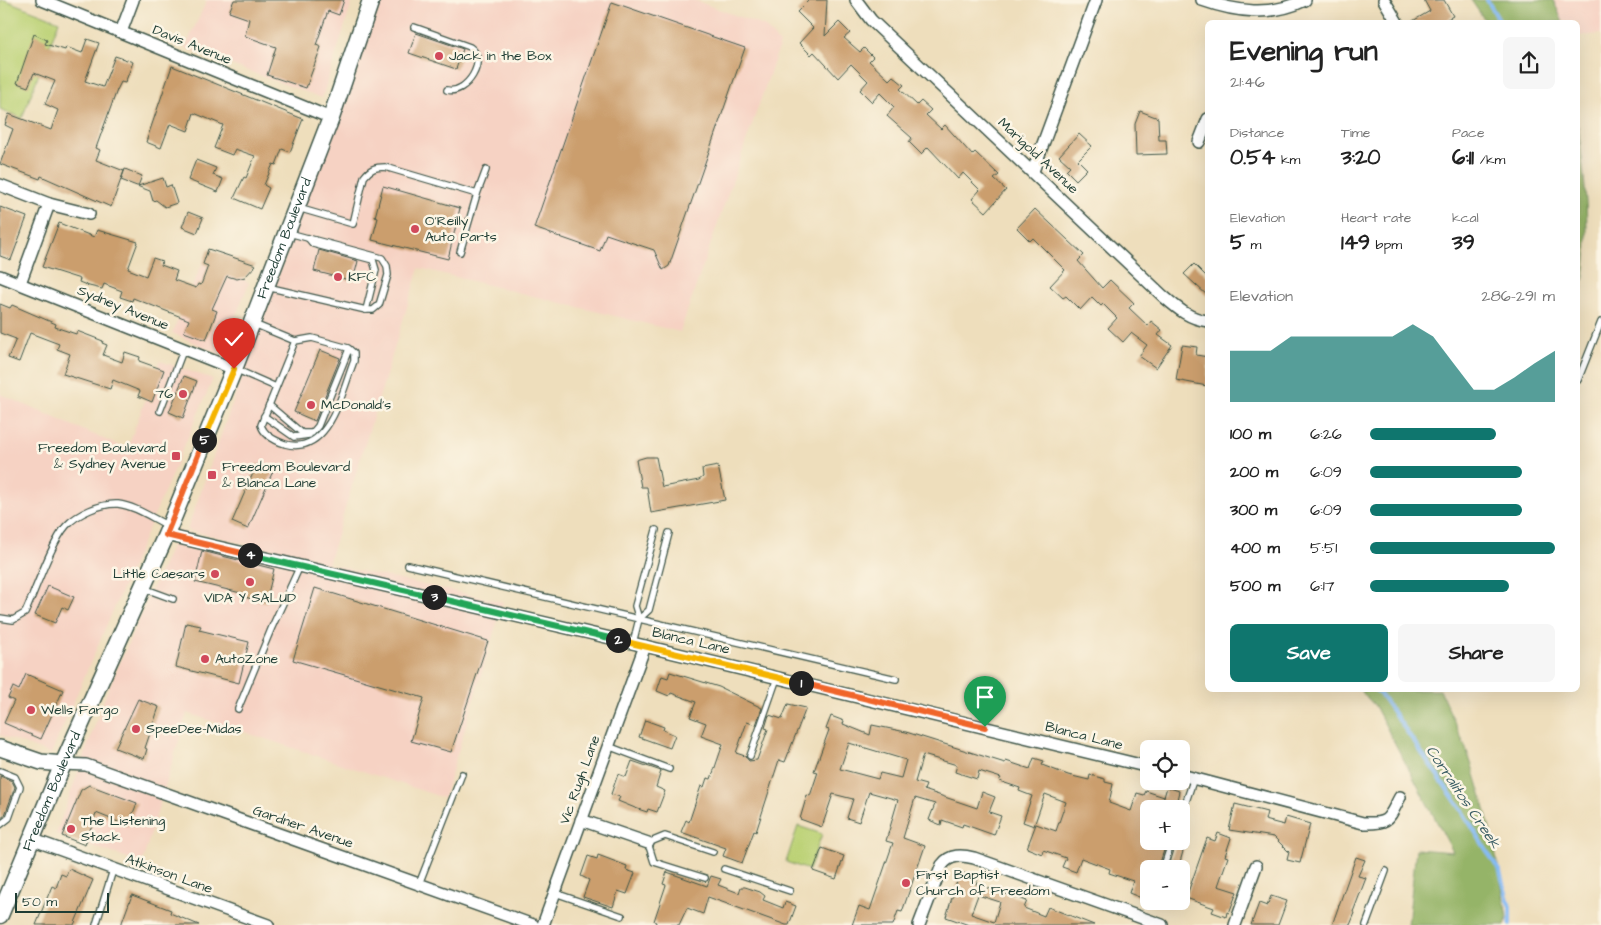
<!DOCTYPE html>
<meta charset="utf-8">
<style>
:root{--surface:#fff;--page:#f6f6f6;--text:#222;--muted:#767676;--accent:#0f766e}
body{margin:0;font-family:"Architects Daughter",sans-serif;background:var(--page);color:var(--text);height:100vh;display:flex;flex-direction:column;font-size:19px;white-space:nowrap}
*{box-sizing:border-box;margin:0}
p{font-size:16px;color:var(--muted)}
.icon{flex:none;width:28px;height:28px;fill:none;stroke:currentColor;stroke-width:2;stroke-linecap:round;stroke-linejoin:round}
.map{position:relative;flex:1;overflow:hidden}
.panel{position:absolute;left:1205px;top:20px;width:375px;height:672px;display:flex;flex-direction:column;background:var(--surface);border-radius:8px;box-shadow:0 5px 20px #0002}
.panel>*{flex:none}
.buttons{position:absolute;left:1140px;top:740px;display:grid;gap:10px}
.buttons a{display:grid;place-items:center;width:50px;height:50px;border-radius:8px;background:var(--surface);box-shadow:0 5px 20px #0002;font-size:25px}
.scale{position:absolute;left:15px;bottom:12px;width:94px;box-sizing:border-box;padding-left:5px;border:2px solid #1f3d34;border-top:0;font-size:14px;line-height:18px;white-space:nowrap;color:#1f3d34;-webkit-text-stroke:4px #fcf5e5;paint-order:stroke}
.pin{position:absolute;display:grid;place-items:center;width:42px;height:42px;color:#fff;margin:-51px -21px;border-radius:50% 50% 50% 0;rotate:-45deg;box-shadow:0 0 5px #0007}
.pin .icon{rotate:45deg}
.km{position:absolute;width:25px;height:25px;margin:-12px;border-radius:50%;background:#222;color:#fff;font-size:14px;line-height:25px;text-align:center}
.round{display:grid;place-items:center;flex:none;width:52px;height:52px;border-radius:8px;background:var(--page)}
.summary{display:flex;align-items:center;justify-content:space-between;height:85px;padding:0 25px}
h1{font-size:28px;font-weight:700;line-height:38px}
.metrics{display:grid;grid-template-columns:repeat(3,1fr);gap:8px;height:85px;padding:5px 25px}
.metrics div{display:grid;align-content:center}
.metrics b{font-size:21px;font-weight:700}
.metrics small{font-size:14px;font-weight:400}
.metrics p{font-size:14px}
.chart{height:140px;padding:10px 25px}
.chart p{display:flex;justify-content:space-between}
.chart svg{width:100%;height:90px;margin-top:5px;fill:var(--accent);opacity:.7}
.cta{display:flex;gap:10px;margin-top:auto;padding:10px 25px}
.cta a{flex:1;height:58px;border-radius:8px;background:var(--accent);color:#fff;font-size:20px;font-weight:700;line-height:58px;text-align:center}
.cta a+a{background:var(--page);color:var(--text)}
ul{padding:0 25px;list-style:none;font-size:16px}
li{display:grid;grid-template-columns:80px 60px 1fr;align-items:center;height:38px}
li i{height:12px;border-radius:6px;background:var(--accent)}
.map>svg:first-child{display:block}
</style>
<div class="map">
<svg width="1601" height="925" viewBox="0 0 1601 925">
<rect width="100%" height="100%" fill="#fcf5e5"/>
<filter id="ink" filterUnits="userSpaceOnUse"><feTurbulence type="fractalNoise" baseFrequency=".02" numOctaves="2"/><feDisplacementMap in="SourceGraphic" scale="10" xChannelSelector="R" yChannelSelector="G"/><feConvolveMatrix kernelMatrix="1 2 1 2 8 2 1 2 1" color-interpolation-filters="sRGB"/></filter>
<filter id="wash" filterUnits="userSpaceOnUse"><feTurbulence type="fractalNoise" baseFrequency=".0096" numOctaves="4" result="noise"/><feDisplacementMap in="SourceGraphic" scale="20" xChannelSelector="R" yChannelSelector="G"/><feGaussianBlur stdDeviation="1.12" result="paint"/><feColorMatrix in="noise" values="0 0 0 0 0 0 0 0 0 0 0 0 0 0 0 0 0 1.4 0 .05"/><feComposite in="paint" operator="in"/></filter>
<g filter="url(#wash)">
<rect width="100%" height="100%" fill="#eedebc"/>
<!-- built -->
<g fill="#f6d2c3">
<path d="M207,0H353L322,98L185,48Z"/>
<path d="M377,0H694L764,26L780,44L680,332L419,268L328,564L503,602L444,798L187,713L142,863L56,834L106,694L178,531L321,562L187,530Z"/>
<path d="M1553,0H1601V34L1578,36V22H1563Z"/>
<path d="M206,255L249,283L220,354L172,333Z"/>
<path d="M160,361L213,379L51,754L0,735V394L127,449Z"/>
</g>
<!-- green -->
<g fill="#bcd276" stroke="#6e8855">
<path d="M0,0H5L59,21L22,118L0,109Z"/>
<path d="M798,826L822,834L809,870L786,862Z"/>
</g>
<!-- forest -->
<g fill="#95b467" stroke="#5a784e">
<path d="M1471,0H1553L1563,22H1486Z"/>
<path d="M1578,126C1585,180 1594,251 1578,304Z"/>
<path d="M1360,690H1440C1449,711 1460,732 1468,754C1487,807 1499,863 1507,919L1505,925H1408L1416,849L1453,852L1375,706Z"/>
</g>
<g fill="none" stroke-linecap="round" stroke-linejoin="round">
<!-- stream -->
<g stroke="#86bbf5" stroke-width="4">
<path d="M1487,0L1500,22"/>
<path d="M1376,690L1384,699L1459,806L1500,872L1510,907V925"/>
</g>
</g>
<g id="blocks">
<!-- building -->
<g fill="#cb9e6d" fill-rule="evenodd">
<path d="M234,0H344L339,15L328,11L316,45L321,47L306,88L267,75L276,47L245,36L249,19L229,12Z"/>
<path d="M809,0H827L825,36L839,22L850,33L844,38L860,52L864,48L873,57L869,61L889,80L893,76L904,85L900,89L917,105L921,101L931,110L926,115L941,129L945,125L972,155L975,152L999,175L994,179L1006,190L986,212L972,199L980,190L963,173L958,179L928,147L921,154L909,142L912,138L887,116L894,107L880,93L872,102L860,90L868,81L851,64L838,78L814,52L811,55L799,43L813,28L797,12Z"/>
<path d="M1424,0H1444L1453,16L1442,22H1411L1430,11Z"/>
<path d="M612,2L745,48L669,266L663,270L654,250L606,234L600,251L534,228Z"/>
<path d="M416,33L463,49L456,69L409,53Z"/>
<path d="M34,34L47,40L45,44L65,50L66,47L82,53L87,39L99,43L85,81L103,87L115,56L133,62L125,83L121,82L117,90L96,148L100,150L96,160L124,171L111,207L41,176L40,179L0,164L13,129L5,125L9,114L51,130L58,110L45,104L55,81L34,73L28,87L17,83Z"/>
<path d="M172,66L303,119L290,152L282,149L276,165L273,164L264,185L269,188L260,209L234,198L244,177L246,178L255,156L235,149L232,155L214,148L223,125L194,113L188,131L170,124L161,148L146,142Z"/>
<path d="M1140,111L1158,118L1159,140H1166L1167,154L1136,155L1135,124Z"/>
<path d="M1079,134L1092,146L1078,160L1087,169L1076,180L1066,170L1070,166L1059,156Z"/>
<path d="M196,160L216,168L213,175L223,179L218,192L188,180Z"/>
<path d="M125,169L142,176L138,186L163,178L166,187L171,185L177,203L165,207L156,200L153,201L150,191L121,180Z"/>
<path d="M383,186L460,208L448,259L372,240L378,218L375,217Z"/>
<path d="M0,207L27,217L11,260L0,256Z"/>
<path d="M1035,209L1084,255L1078,261L1102,288L1110,280L1134,303L1129,308L1148,326L1151,321L1162,330L1158,335L1172,345L1156,368L1139,356L1147,345L1131,333L1123,342L1108,328L1117,318L1103,304L1101,306L1092,297L1080,310L1066,296L1063,298L1050,286L1065,270L1033,238L1030,241L1017,228Z"/>
<path d="M188,212L203,218L197,233L182,227Z"/>
<path d="M59,223L94,237L97,230L138,242L128,269L146,276L153,258L162,261L161,265L177,271L174,280L196,288L198,284L201,285L208,266L203,264L208,249L256,265L245,277L237,279L227,276L212,309L217,311L206,340L184,332L189,320L133,298L132,301L120,297L122,291L104,284L102,289L89,286L79,282L80,279L42,267Z"/>
<path d="M319,250L358,261L353,281L314,271Z"/>
<path d="M1194,264L1208,278V296L1184,274Z"/>
<path d="M0,304L10,308L12,305L56,324L55,327L76,334L77,331L103,341L102,343L107,345L103,355L122,362L125,352L140,357L139,361L164,370L152,402L138,396L140,391L113,380L110,389L63,374L70,354L57,349L59,344L30,333L19,362L8,358L16,339L0,333Z"/>
<path d="M1182,345L1197,347L1196,355L1208,357L1207,386L1176,380Z"/>
<path d="M320,350L340,358L315,421L294,412Z"/>
<path d="M184,376L197,381L183,418L169,412Z"/>
<path d="M646,457H656L662,487L699,480L703,477L702,469L718,466L725,500L651,513L647,487H641L636,460Z"/>
<path d="M257,464L273,471L248,529L232,522Z"/>
<path d="M202,551L274,569L266,602L244,597L245,594L195,582Z"/>
<path d="M48,586L74,597L68,610L62,607L55,623L35,615Z"/>
<path d="M315,588L488,641L451,752L411,741L424,698L293,660Z"/>
<path d="M186,623L201,626L199,630L249,642L239,683L176,667Z"/>
<path d="M670,672L719,687L762,708L756,725L747,722L736,753L745,756L749,761L757,760L768,729L765,728L769,715L782,719L788,704L806,708L785,762L779,760L756,832L754,831L742,863L723,856L726,848L681,832L686,820L689,822L701,786L704,787L707,778L711,779L723,744L701,736L706,723L690,717L696,702L671,693L669,696L657,691L662,676L668,678Z"/>
<path d="M26,674L63,690L41,739L4,723L14,701L8,698L13,687L19,690Z"/>
<path d="M138,699L159,707L145,748L147,749L144,759L115,748Z"/>
<path d="M831,716L844,721L843,724L870,735L872,725L906,732L1005,763L1006,761L1030,769L1034,758L1044,761L1042,765L1068,775L1089,780L1090,775L1105,779V782L1113,784L1109,803L1131,811L1137,793L1144,795L1146,791L1164,797L1167,787L1179,791L1175,809L1157,806L1156,809H1149V841H1167L1158,869H1149V886L1144,899L1129,893L1133,881L1109,873L1110,869L1081,858L1076,872L1062,867L1066,858L1043,850L1042,854L1027,848L1036,824L1056,831L1066,802L1045,794L1034,826L1023,822L1032,796L1019,791L1020,788L999,781L1001,778L979,771L977,779L955,772L957,765L923,755L915,782L926,785L924,790L977,808L982,792L995,797L989,812L1001,816L994,835L963,824L962,827L942,820L941,825L929,820L935,804L915,798L903,838L925,846L902,912L898,911L893,925H852L859,906L870,910L893,843L886,841L898,800L869,792L859,822L847,818L853,799L833,794L822,827L800,819L807,795L810,796L818,772L814,771L829,730L826,729ZM849,743L906,760L901,778L880,773L878,779L840,769Z"/>
<path d="M645,720L664,727L663,730L675,735L670,748L639,737Z"/>
<path d="M632,761L661,771L656,787L665,791L657,812L648,809L647,812L635,808L618,801L620,797L611,794L618,774L626,777Z"/>
<path d="M0,776L12,781L15,787L5,815L0,819Z"/>
<path d="M89,785L137,803L128,826L96,813L85,845L62,836L81,790Z"/>
<path d="M1235,804L1267,812L1265,820L1284,825L1286,817L1310,824L1300,863L1287,860L1289,852L1274,837L1229,830Z"/>
<path d="M1218,833L1231,838L1225,856L1228,857L1218,886L1237,892L1229,913L1227,912L1226,917L1212,912L1214,908L1186,898L1207,838L1215,841Z"/>
<path d="M1177,841H1186L1178,869H1168Z"/>
<path d="M822,848L844,856L836,879L813,871Z"/>
<path d="M598,855L627,866L626,870L635,873L627,894L618,891L613,907L583,897L589,880L581,876L588,856L597,859Z"/>
<path d="M1356,857L1365,860L1358,876L1366,878L1353,912L1355,913L1350,925H1332Z"/>
<path d="M69,869L93,880L74,925H36L52,886L56,888L61,874L66,876Z"/>
<path d="M667,872L707,886L711,876L721,879L718,885L739,893L741,887H745L760,892L765,896L763,900L783,908L785,902L796,906L789,925H786L708,897L703,914L687,908L679,925H655L656,922L654,921L666,885L663,884Z"/>
<path d="M960,872L978,878L976,884L1027,901L1024,908L1044,916L1048,907L1094,925H969L946,917ZM978,895L1000,902L994,922L971,914Z"/>
<path d="M132,895L171,910L170,913L199,925H121Z"/>
<path d="M1271,896L1287,901L1278,925H1251L1259,903L1267,906Z"/>
</g>
</g>
</g>
<g filter="url(#ink)">
<use href="#blocks" fill-opacity="0" stroke="#3e5548" stroke-width="1"/>
<g fill="none" stroke-linecap="round" stroke-linejoin="round">
<!-- service casing -->
<g stroke="#3e5548" stroke-width="8">
<g id="service">
<path d="M414,27L470,47C489,60 466,95 447,90"/>
<path d="M298,208L353,224L364,177C370,169 375,167 385,167L477,194L486,170"/>
<path d="M308,238L313,244L373,260L376,270L366,310"/>
<path d="M460,252L477,194"/>
<path d="M267,287L366,310H373L379,305L388,275L387,266L382,258L289,233"/>
<path d="M254,324L295,341L312,338L348,348L354,353V361C342,391 330,456 285,444C276,441 264,435 261,425L295,341"/>
<path d="M235,369L276,387"/>
<path d="M1578,380L1601,322"/>
<path d="M269,405L302,433H312L318,426L349,349"/>
<path d="M160,411L184,348"/>
<path d="M264,416L294,437L309,435"/>
<path d="M408,565L896,679"/>
<path d="M143,588L173,599"/>
<path d="M0,618L13,620L25,613C35,591 52,542 66,526C77,514 101,503 118,504C135,506 152,518 167,525"/>
<path d="M639,619L649,610L669,533"/>
<path d="M633,643L639,619L635,606L656,530"/>
<path d="M238,709L272,627L300,566"/>
<path d="M608,746L669,769"/>
<path d="M750,756L777,678"/>
<path d="M0,771L15,777L20,787L9,818L0,825"/>
<path d="M1181,816L1194,778"/>
<path d="M724,869L790,891"/>
<path d="M1163,869L1172,841"/>
<path d="M705,878L654,862L648,843L665,836L713,852"/>
<path d="M419,884L462,774"/>
<path d="M555,893L622,916"/>
<path d="M96,925L113,870"/>
<path d="M1366,925L1386,871"/>
</g>
</g>
<!-- minor casing -->
<g stroke="#3e5548" stroke-width="14">
<g id="minor">
<path d="M42,0L331,118"/>
<path d="M856,0L871,20L1163,296C1177,308 1189,319 1208,321"/>
<path d="M1202,0C1236,12 1271,17 1305,0"/>
<path d="M1384,0L1397,22"/>
<path d="M121,32L133,0"/>
<path d="M1199,142L1208,119"/>
<path d="M1033,171L1096,0"/>
<path d="M0,185L49,204L89,214"/>
<path d="M0,276L234,369"/>
<path d="M20,283L49,204"/>
<path d="M166,535L645,646L1149,767"/>
<path d="M63,764L86,765L533,925"/>
<path d="M1181,775L1363,823C1390,824 1388,819 1400,797"/>
<path d="M581,820L648,843"/>
<path d="M31,839L268,925"/>
<path d="M543,925L645,646"/>
<path d="M919,925L942,865C950,854 962,855 974,858L1162,925"/>
<path d="M1235,925L1256,866"/>
</g>
</g>
<!-- tertiary casing -->
<g stroke="#3e5548" stroke-width="18">
<path id="tertiary" d="M0,748L41,762L63,764"/>
</g>
<!-- secondary casing -->
<g stroke="#3e5548" stroke-width="19">
<g id="secondary">
<path id="s1" d="M0,915L63,764L166,535L234,369L331,118L371,0"/>
</g>
</g>
<!-- service -->
<use href="#service" stroke="#fff" stroke-width="5.5"/>
<!-- minor -->
<use href="#minor" stroke="#fff" stroke-width="11"/>
<!-- tertiary -->
<use href="#tertiary" stroke="#fff" stroke-width="15"/>
<!-- secondary -->
<use href="#secondary" stroke="#fff" stroke-width="16"/>
</g>
</g>
<g fill="none" stroke-linecap="round" stroke-linejoin="round" filter="url(#ink)">
<!-- split-1 casing -->
<g stroke="#fff" stroke-width="10">
<path id="split-1" d="M801,683L985,727"/>
</g>
<!-- split-2 casing -->
<g stroke="#fff" stroke-width="10">
<path id="split-2" d="M618,640L801,683"/>
</g>
<!-- split-3 casing -->
<g stroke="#fff" stroke-width="10">
<path id="split-3" d="M434,597L618,640"/>
</g>
<!-- split-4 casing -->
<g stroke="#fff" stroke-width="10">
<path id="split-4" d="M250,555L434,597"/>
</g>
<!-- split-5 casing -->
<g stroke="#fff" stroke-width="10">
<path id="split-5" d="M204,440L166,535L250,555"/>
</g>
<!-- split-6 casing -->
<g stroke="#fff" stroke-width="10">
<path id="split-6" d="M204,440L234,369"/>
</g>
<!-- split-1 -->
<use href="#split-1" stroke="#f0652b" stroke-width="6"/>
<!-- split-2 -->
<use href="#split-2" stroke="#f5b400" stroke-width="6"/>
<!-- split-3 -->
<use href="#split-3" stroke="#22a559" stroke-width="6"/>
<!-- split-4 -->
<use href="#split-4" stroke="#22a559" stroke-width="6"/>
<!-- split-5 -->
<use href="#split-5" stroke="#f0652b" stroke-width="6"/>
<!-- split-6 -->
<use href="#split-6" stroke="#f5b400" stroke-width="6"/>
</g>
<!-- markers -->
<g fill="#d1495b" stroke="#fcf5e5" stroke-width="2">
<circle cx="439" cy="56" r="5"/>
<circle cx="415" cy="229" r="5"/>
<circle cx="338" cy="277" r="5"/>
<circle cx="183" cy="394" r="5"/>
<circle cx="311" cy="405" r="5"/>
<rect x="171" y="451" width="10" height="10" rx="2.5"/>
<rect x="207" y="470" width="10" height="10" rx="2.5"/>
<circle cx="215" cy="574" r="5"/>
<circle cx="250" cy="582" r="5"/>
<circle cx="205" cy="659" r="5"/>
<circle cx="31" cy="710" r="5"/>
<circle cx="136" cy="729" r="5"/>
<circle cx="71" cy="829" r="5"/>
<circle cx="906" cy="883" r="5"/>
</g>
<g text-anchor="middle" dominant-baseline="central" stroke-width="5" stroke-linejoin="round" paint-order="stroke">
<!-- street labels -->
<g font-size="14" fill="#1f3d34" stroke="#fcf5e5">
<text transform="translate(192 45) rotate(22)">Davis Avenue</text>
<text transform="translate(1038 156) rotate(43)">Marigold Avenue</text>
<text stroke="none"><textPath href="#s1" startOffset="734">Freedom Boulevard</textPath></text>
<text transform="translate(123 308) rotate(22)">Sydney Avenue</text>
<text transform="translate(691 641) rotate(13)">Blanca Lane</text>
<text transform="translate(1084 736) rotate(14)">Blanca Lane</text>
<text transform="translate(580 780) rotate(-70)">Vic Rugh Lane</text>
<text stroke="none"><textPath href="#s1" startOffset="134">Freedom Boulevard</textPath></text>
<text transform="translate(303 827) rotate(19)">Gardner Avenue</text>
<text transform="translate(169 874) rotate(20)">Atkinson Lane</text>
</g>
<!-- poi labels -->
<g font-size="14" fill="#1f3d34" stroke="#fcf5e5" text-anchor="start">
<text x="449" y="56">Jack in the Box</text>
<text x="425" y="221">O'Reilly<tspan x="425" dy="16">Auto Parts</tspan></text>
<text x="348" y="277">KFC</text>
<text x="173" y="394" text-anchor="end">76</text>
<text x="321" y="405">McDonald's</text>
<text x="166" y="448" text-anchor="end">Freedom Boulevard<tspan x="166" dy="16">&amp; Sydney Avenue</tspan></text>
<text x="222" y="467">Freedom Boulevard<tspan x="222" dy="16">&amp; Blanca Lane</tspan></text>
<text x="205" y="574" text-anchor="end">Little Caesars</text>
<text x="250" y="598" text-anchor="middle">VIDA Y SALUD</text>
<text x="215" y="659">AutoZone</text>
<text x="41" y="710">Wells Fargo</text>
<text x="146" y="729">SpeeDee-Midas</text>
<text x="81" y="821">The Listening<tspan x="81" dy="16">Stack</tspan></text>
<text x="916" y="875">First Baptist<tspan x="916" dy="16">Church of Freedom</tspan></text>
</g>
<!-- water labels -->
<g font-size="15" font-style="italic" fill="#395c64" stroke="#fcf5e5">
<text transform="translate(1463 797) rotate(56)">Corralitos Creek</text>
</g>
</g>
</svg>
<div class="buttons">
<a><svg class="icon" aria-label="locate" viewBox="0 0 24 24"><circle cx="12" cy="12" r="6"/><path d="M12 2v4M12 18v4M2 12h4M18 12h4"/></svg></a>
<a>+</a>
<a>−</a>
</div>
<div class="scale">50 m</div>
<div class="pin" style="left:985px;top:727px;background:#1e9e55"><svg class="icon" aria-label="arrive" viewBox="0 0 24 24"><path d="M6 21V4h12l-3 4 3 4H6"/></svg></div>
<div class="pin" style="left:234px;top:369px;background:#d93025"><svg class="icon" aria-label="check" viewBox="0 0 24 24"><path d="M5 12l5 5 9-10"/></svg></div>
<b class="km" style="left:801px;top:683px">1</b>
<b class="km" style="left:618px;top:640px">2</b>
<b class="km" style="left:434px;top:597px">3</b>
<b class="km" style="left:250px;top:555px">4</b>
<b class="km" style="left:204px;top:440px">5</b>
<section class="panel">
<div class="summary"><div><h1>Evening run</h1><p>21:46</p></div><a class="round"><svg class="icon" aria-label="share" viewBox="0 0 24 24"><path d="M12 15V3M7 8l5-5 5 5M5 13v7h14v-7"/></svg></a></div>
<div class="metrics">
<div><p>Distance</p><b>0.54<small> km</small></b></div>
<div><p>Time</p><b>3:20</b></div>
<div><p>Pace</p><b>6:11<small> /km</small></b></div>
</div>
<div class="metrics">
<div><p>Elevation</p><b>5<small> m</small></b></div>
<div><p>Heart rate</p><b>149<small> bpm</small></b></div>
<div><p>kcal</p><b>39</b></div>
</div>
<div class="chart"><p><span>Elevation</span>286–291 m</p>
<svg viewBox="0 0 160 44" preserveAspectRatio="none"><path d="M0 44V19L10 19L20 19L30 12L40 12L50 12L60 12L70 12L80 12L90 6L100 12L110 25L120 38L130 38L140 32L150 25L160 19V44z"/></svg>
</div>
<ul>
<li><b>100 m</b>6:26<i style="width:68%"></i></li>
<li><b>200 m</b>6:09<i style="width:82%"></i></li>
<li><b>300 m</b>6:09<i style="width:82%"></i></li>
<li><b>400 m</b>5:51<i style="width:100%"></i></li>
<li><b>500 m</b>6:17<i style="width:75%"></i></li>
</ul>
<div class="cta"><a>Save</a><a>Share</a></div>
</section>
</div>
